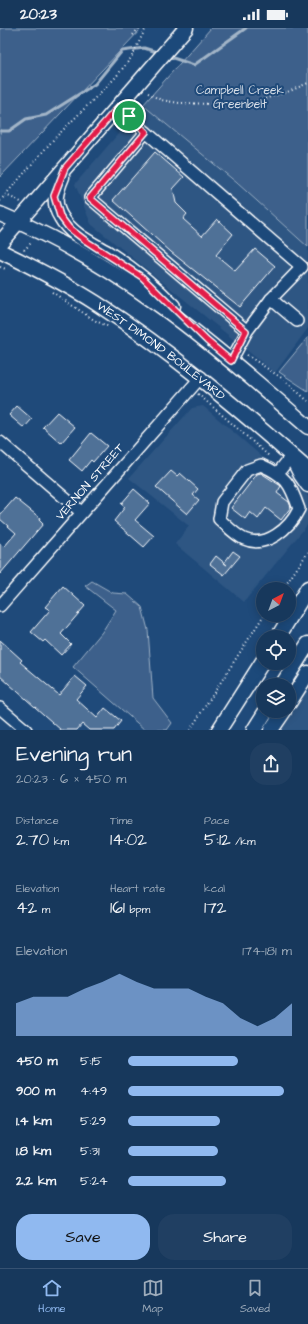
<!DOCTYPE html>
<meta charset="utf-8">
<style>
:root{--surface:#17385c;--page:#203f62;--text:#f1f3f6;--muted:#9eacbb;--line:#365272;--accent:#90b9f0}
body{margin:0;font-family:"Architects Daughter",sans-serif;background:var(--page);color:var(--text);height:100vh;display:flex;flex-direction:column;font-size:15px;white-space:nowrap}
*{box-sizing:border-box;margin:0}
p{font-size:13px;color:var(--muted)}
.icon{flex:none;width:22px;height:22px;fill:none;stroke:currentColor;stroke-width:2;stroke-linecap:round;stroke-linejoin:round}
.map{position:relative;height:702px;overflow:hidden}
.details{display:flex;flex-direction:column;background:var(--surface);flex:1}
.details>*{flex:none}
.needle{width:26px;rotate:41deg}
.fabs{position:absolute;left:256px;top:554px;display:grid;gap:8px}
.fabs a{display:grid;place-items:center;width:40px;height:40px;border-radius:50%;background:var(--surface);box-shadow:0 2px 10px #0003,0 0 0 1px var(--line);font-size:20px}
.pin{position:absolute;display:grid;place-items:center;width:34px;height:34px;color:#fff;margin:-17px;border:2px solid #fff;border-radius:50%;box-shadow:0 1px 4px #0007}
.round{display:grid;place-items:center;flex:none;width:42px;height:42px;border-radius:16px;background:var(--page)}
.summary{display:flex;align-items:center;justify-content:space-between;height:68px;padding:0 16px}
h1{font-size:22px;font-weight:600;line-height:30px}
.figures{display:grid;grid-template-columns:repeat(3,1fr);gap:6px;height:68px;padding:4px 16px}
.figures div{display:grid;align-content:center}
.figures b{font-size:17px;font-weight:600}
.figures small{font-size:11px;font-weight:400}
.figures p{font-size:11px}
.chart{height:112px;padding:8px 16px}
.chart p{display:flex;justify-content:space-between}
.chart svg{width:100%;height:72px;margin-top:4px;fill:var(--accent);opacity:.7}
.action{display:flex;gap:8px;margin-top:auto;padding:8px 16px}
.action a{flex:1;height:46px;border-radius:16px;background:var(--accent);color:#111;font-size:16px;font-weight:600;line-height:46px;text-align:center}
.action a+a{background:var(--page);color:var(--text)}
ul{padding:0 16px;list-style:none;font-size:13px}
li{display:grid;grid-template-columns:64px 48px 1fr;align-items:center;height:30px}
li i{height:10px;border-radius:5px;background:var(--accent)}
.status{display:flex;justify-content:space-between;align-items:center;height:28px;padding:0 20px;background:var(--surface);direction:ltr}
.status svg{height:11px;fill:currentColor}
.tabs{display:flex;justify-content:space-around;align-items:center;height:56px;border-top:1px solid var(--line);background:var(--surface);font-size:11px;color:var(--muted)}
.tabs a{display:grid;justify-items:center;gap:2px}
.tabs .selected{color:var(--accent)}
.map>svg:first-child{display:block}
</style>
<div class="status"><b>20:23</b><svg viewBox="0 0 49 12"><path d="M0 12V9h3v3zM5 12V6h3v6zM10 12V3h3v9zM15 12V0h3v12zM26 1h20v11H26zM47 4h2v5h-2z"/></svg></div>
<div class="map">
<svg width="308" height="702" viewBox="0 0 308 702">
<rect width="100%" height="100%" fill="#1f4a7a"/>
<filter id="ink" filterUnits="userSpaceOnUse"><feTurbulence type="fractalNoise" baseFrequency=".025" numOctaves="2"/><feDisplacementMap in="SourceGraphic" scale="8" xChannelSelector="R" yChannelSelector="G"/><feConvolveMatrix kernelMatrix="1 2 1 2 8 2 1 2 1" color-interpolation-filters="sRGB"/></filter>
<g filter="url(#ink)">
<!-- built -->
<g fill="#2e5683">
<path d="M143,77L228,148L308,219V300L275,345L91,196L75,156Z"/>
<path d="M203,378L308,468V496L244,574L175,516L189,498L129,450L192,380Z"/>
<path d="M308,656V702H277Z"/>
</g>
<!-- green -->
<g fill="#3c618b" stroke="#9eb0c5">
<path d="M0,0H142L0,149Z"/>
<path d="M211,0H308V219L237,155L143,77Z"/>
<path d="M308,309V363L279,344Z"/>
<path d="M92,553L113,565L127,566L142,579L148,602L153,670L172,695L167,702H145L73,639L102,604L116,582L85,558Z"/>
</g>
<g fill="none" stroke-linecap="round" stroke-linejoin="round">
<!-- stream -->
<g stroke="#a3b5c8" stroke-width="3">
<path d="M167,28L194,37L246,0"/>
<path d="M0,103H9L26,91L46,87L95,56L122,23L144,20L160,25"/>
</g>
</g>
<!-- building -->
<g fill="#507197" stroke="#fff">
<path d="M155,124L184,149L173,161L176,175L187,186L183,191L202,208L217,191L233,206L216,227L235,243L255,221L275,238L240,279L171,224L113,172Z"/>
<path d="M17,378L32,391L24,400L9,387Z"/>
<path d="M57,384L75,399L61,415L43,399Z"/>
<path d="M91,405L107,418L93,434L91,432L82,443L69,432Z"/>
<path d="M171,443L177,448L180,445L198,461L193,467L199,472L187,486L156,459Z"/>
<path d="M261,445L281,458L277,465L289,474L291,479L281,492L266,480L258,491L250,484L245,491L231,480L257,446Z"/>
<path d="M134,461L150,475L135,492L154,508L144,519L114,493L125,479L121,476Z"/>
<path d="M15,470L40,490L39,492L43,496L0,546V515L4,519L16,505L0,491V487Z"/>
<path d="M233,523L240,528L224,547L210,536L216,528L227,537L224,535Z"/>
<path d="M63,558L85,578L61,606L71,616L61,627L45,612L43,614L31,604L50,582L45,579Z"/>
<path d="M0,612L22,632L20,634L59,667L75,648L87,658L76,671L97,690L105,680L121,693L114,702H89L82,696L77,702H61L0,648Z"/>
</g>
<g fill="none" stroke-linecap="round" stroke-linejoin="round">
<!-- minor casing -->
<g stroke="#fff" stroke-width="14">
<g id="minor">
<path d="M118,79L146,104"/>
<path d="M271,271L297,293"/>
<path d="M231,333L247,303L271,271L302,239L146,104L90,170L247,303"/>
<path d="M0,414L81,484"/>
<path d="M261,437C286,448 290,455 299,481C290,500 266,521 244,511C235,507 226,497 219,491L222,474L247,442Z"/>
<path d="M278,445L292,427"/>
<path d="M0,578L201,349"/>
<path d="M0,680L26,702"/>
</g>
</g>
<!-- major casing -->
<g stroke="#fff" stroke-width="17">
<g id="major">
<path d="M62,149C56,163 52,175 61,189C71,207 92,216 109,226C132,241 154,258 173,278"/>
<path d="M0,186C117,234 214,316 308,399"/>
<path d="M0,215L186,0"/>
<path id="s1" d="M0,223C33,239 65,255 96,275C172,324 240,382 308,442"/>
<path d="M294,433L301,447L308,457"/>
<path d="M278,609L308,560"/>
<path d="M282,657L308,616"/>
<path d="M289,675L308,645"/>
<path d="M219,702L263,633"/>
<path d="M254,702L266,683"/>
<path d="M271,702L284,683"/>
</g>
</g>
<!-- path -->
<g stroke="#fff" stroke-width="2" stroke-dasharray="1 3" stroke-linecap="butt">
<path d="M133,7L139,0"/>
<path d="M148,65L161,72L179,75L245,77L290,63L308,55"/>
<path d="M5,169L8,168L21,174"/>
<path d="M0,173L53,112L115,50L131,30L146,0"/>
<path d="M24,222L32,214"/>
<path d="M0,239L6,241"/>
<path d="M52,264L94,292L109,299"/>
<path d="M247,327L283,351L308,373"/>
<path d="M198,366L269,428"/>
<path d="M283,561L308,524"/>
<path d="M190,702L264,587"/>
</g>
<!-- minor -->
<use href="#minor" stroke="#1f4a7a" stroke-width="11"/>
<!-- major -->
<use href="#major" stroke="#1f4a7a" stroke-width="14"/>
</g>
</g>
<g fill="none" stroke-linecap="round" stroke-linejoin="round" filter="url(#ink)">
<!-- route casing -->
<g stroke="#fff" stroke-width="8">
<path id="route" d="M118,79L146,104L90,170L246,303L231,333L207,313L142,249L86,213L69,200L60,188L54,168L65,140Z"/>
</g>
<!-- route -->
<use href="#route" stroke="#e11d48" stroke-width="5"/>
</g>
<g text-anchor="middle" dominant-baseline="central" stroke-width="4" stroke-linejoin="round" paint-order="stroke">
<!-- park labels -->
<g font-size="12" fill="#d8dfe8" stroke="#1f4a7a">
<text x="240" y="62">Campbell Creek<tspan x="240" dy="14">Greenbelt</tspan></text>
</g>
<!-- street labels -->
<g font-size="12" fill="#fff" stroke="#1f4a7a">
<text stroke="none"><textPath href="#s1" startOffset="190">WEST DIMOND BOULEVARD</textPath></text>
<text transform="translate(90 454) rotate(-49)">VERNON STREET</text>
</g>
</g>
</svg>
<div class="fabs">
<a><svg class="needle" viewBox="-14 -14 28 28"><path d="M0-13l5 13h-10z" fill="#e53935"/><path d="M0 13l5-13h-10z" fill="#9eacbb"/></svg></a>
<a><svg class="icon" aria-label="locate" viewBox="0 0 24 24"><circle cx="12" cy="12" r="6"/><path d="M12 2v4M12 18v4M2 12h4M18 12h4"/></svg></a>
<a><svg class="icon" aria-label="layers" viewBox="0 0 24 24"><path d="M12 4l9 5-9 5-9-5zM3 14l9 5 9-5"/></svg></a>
</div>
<div class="pin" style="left:129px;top:88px;background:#1e9e55"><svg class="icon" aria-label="arrive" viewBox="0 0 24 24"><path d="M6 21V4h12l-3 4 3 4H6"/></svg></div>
</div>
<section class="details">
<div class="summary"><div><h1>Evening run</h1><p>20:23 · 6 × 450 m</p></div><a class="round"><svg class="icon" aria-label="share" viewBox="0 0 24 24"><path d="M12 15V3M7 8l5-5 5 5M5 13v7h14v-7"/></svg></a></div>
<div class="figures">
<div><p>Distance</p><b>2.70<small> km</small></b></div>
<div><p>Time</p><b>14:02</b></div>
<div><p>Pace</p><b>5:12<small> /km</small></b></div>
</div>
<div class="figures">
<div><p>Elevation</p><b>42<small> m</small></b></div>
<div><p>Heart rate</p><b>161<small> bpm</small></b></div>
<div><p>kcal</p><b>172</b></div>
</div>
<div class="chart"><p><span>Elevation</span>174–181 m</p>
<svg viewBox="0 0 160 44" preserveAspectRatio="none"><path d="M0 44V24L10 20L20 20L30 20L40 15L50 11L60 6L70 11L80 15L90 15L100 15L110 20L120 24L130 33L140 38L150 33L160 24V44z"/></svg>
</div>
<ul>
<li><b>450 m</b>5:15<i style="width:67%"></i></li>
<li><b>900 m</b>4:49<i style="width:95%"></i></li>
<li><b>1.4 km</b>5:29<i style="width:56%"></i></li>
<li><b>1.8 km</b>5:31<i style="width:55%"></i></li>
<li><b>2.2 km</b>5:24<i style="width:60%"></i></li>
</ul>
<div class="action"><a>Save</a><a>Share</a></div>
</section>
<nav class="tabs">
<a class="selected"><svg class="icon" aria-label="home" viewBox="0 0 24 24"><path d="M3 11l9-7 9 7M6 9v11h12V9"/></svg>Home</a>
<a><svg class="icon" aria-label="map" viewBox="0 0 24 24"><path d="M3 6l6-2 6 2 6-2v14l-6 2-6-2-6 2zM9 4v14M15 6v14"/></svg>Map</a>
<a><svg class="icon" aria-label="saved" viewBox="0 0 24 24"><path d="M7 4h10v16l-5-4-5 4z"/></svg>Saved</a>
</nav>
